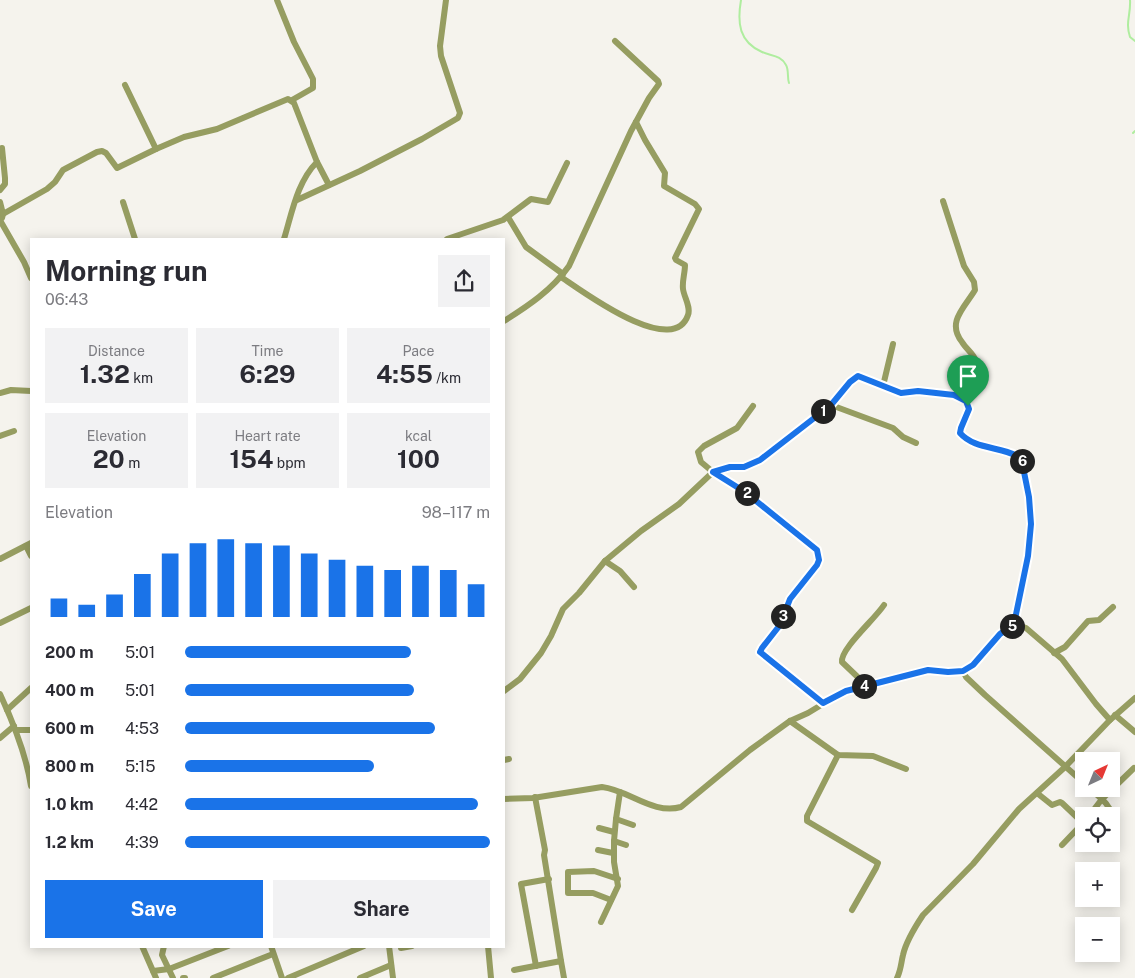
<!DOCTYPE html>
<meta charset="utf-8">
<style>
:root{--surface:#fff;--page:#f2f2f3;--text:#2b2b33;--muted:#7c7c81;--accent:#1a73e8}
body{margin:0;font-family:"Public Sans",sans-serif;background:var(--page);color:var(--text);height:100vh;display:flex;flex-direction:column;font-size:19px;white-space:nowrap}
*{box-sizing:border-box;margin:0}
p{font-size:16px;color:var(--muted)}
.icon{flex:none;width:28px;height:28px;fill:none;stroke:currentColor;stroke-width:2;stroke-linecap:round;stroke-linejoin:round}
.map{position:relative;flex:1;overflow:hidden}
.sheet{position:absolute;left:30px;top:238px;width:475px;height:710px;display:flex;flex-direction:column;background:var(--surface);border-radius:0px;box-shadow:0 2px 12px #0003}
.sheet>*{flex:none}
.needle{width:32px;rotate:43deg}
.tools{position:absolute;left:1075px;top:752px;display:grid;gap:10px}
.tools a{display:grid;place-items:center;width:45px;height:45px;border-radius:0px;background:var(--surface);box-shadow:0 2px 12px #0003;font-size:25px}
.pin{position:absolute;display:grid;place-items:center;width:42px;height:42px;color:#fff;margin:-51px -21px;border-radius:50% 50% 50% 0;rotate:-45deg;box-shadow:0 0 5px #0007}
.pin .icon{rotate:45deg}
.km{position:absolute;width:25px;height:25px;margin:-12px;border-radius:50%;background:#222;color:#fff;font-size:14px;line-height:25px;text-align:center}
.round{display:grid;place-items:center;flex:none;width:52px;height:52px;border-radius:0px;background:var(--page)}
.head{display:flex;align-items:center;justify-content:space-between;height:85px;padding:0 15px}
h1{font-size:28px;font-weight:700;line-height:38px}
.metrics{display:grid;grid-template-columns:repeat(3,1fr);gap:8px;height:85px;padding:5px 15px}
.metrics div{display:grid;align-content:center;border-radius:0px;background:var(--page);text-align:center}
.metrics b{font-size:25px;font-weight:700}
.metrics small{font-size:14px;font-weight:400}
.metrics p{font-size:14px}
.chart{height:140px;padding:10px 15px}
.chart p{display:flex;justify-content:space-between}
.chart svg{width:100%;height:90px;margin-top:5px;stroke:var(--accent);stroke-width:6}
.primary-button{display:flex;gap:10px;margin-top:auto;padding:10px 15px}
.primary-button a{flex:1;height:58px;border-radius:0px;background:var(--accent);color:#fff;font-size:20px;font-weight:700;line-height:58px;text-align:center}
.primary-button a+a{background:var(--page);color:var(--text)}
ul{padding:0 15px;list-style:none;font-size:16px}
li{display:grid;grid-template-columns:80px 60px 1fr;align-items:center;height:38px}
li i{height:12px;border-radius:6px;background:var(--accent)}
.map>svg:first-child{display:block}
</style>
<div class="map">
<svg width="1135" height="978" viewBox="0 0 1135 978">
<rect width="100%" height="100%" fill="#f5f3ed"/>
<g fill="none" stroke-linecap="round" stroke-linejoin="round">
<!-- stream -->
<g stroke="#afed9f" stroke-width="2">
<path d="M741,0C737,23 739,42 762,52C771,56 781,55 786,65C789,70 787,77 789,83"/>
<path d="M1130,0C1131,15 1125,22 1130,37L1135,41"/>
<path d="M1133,133L1135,131"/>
</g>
<!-- minor -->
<g stroke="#969d61" stroke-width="6">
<path d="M277,0L294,42L313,79V88L292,100"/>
<path d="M125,85L156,149"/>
<path d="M317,162L329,185"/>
<path d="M0,190L5,184V178L2,148"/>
<path d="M297,200L360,171L422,139L458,118L460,113L441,56L440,46L446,0"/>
<path d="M943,201L964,266L974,282L975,290C965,307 946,322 962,342C966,349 973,353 976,361L968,405"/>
<path d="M0,202L3,214L2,218"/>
<path d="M123,202L135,239"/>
<path d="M3,214L47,189L55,182L63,170L97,152L102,151L106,153L117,168L156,149L184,137L217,129L288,99L294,103L317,162C297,182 292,213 284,239"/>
<path d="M508,217L526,247L563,274"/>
<path d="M1,222L24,262L31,278"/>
<path d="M447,239L503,220L531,199L548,202L567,163"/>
<path d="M561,277C582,291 673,359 688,315C691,307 684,297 683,289C682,281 685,273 685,265L676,260L675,258L699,209L695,204L664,186L665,173L645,140L636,122"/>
<path d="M504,321C528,306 552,290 569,266L631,131L649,98L659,84L658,81L615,41"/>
<path d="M883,386L893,344"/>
<path d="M0,393L11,390L31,391"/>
<path d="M831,405L893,428L903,437L916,443"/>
<path d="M753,406L737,428L704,446L698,452L701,462L713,472L756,500L817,550L819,561L817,565L790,599L780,625L761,648L760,652L823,703"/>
<path d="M0,436L14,431"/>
<path d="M26,546L31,556"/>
<path d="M0,559L31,543"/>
<path d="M605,561L620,571L634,587"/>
<path d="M0,623L31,608"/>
<path d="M1054,653L1065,647L1088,621L1099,620L1113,607"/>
<path d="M963,671L966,677L985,695L1084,783"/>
<path d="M866,685L842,662C840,649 875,619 884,605"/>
<path d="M504,691L520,679L541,653L551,636L563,609L579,593L605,561L641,531L679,504L713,472L730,467H744L760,460L831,405L850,381L858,376L901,393L918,391L954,395L966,401L969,409L961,428L960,433C973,448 998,449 1017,455L1021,459L1029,497L1031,524L1028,556L1015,624"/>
<path d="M0,694C14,724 26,754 31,786"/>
<path d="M7,710L31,688"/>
<path d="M1115,715L1135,732"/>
<path d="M790,721L838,755L873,756L906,769"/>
<path d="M16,730H31"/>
<path d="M0,738L14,726"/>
<path d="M838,755L807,816V821L878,863L876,868L852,910"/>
<path d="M504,760L509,759"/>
<path d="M1090,789C1099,796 1116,809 1111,822"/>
<path d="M620,792L616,819L633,825"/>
<path d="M1037,793L1052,805L1060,802L1062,803L1083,823L1084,822"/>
<path d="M535,797L545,850L544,855L561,961"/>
<path d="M504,799L533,798L602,787C629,790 653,815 681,807L750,750L790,721L808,713L841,693L928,670L948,672L963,671L973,665L1000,634L1015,624L1026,628L1062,659L1096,704L1110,720"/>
<path d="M1089,816L1102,799L1134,768"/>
<path d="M616,819L614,841L626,845"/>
<path d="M599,828L614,832"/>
<path d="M1062,845L1083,823"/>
<path d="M598,850L613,853"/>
<path d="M611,900L593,893H568V872L594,871L618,879"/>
<path d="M601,922L618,886L614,862V841"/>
<path d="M142,946L156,978"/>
<path d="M164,946L162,955L173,978"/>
<path d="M271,946L282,978"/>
<path d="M389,946L393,978"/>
<path d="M401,946V948L412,946"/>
<path d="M488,946L491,978"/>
<path d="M536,966L521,884L549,879"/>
<path d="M514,970L561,961L564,978"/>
<path d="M153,971L169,969L228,946"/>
<path d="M183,978H185"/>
<path d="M213,978L273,954"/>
<path d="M288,978L364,946"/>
<path d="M360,978L391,965"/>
<path d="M897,978C901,970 901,963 903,955C906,941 915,927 923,915L973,864L1019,809L1065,767L1110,720L1135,698"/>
</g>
</g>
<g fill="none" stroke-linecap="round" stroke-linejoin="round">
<!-- route casing -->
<g stroke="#fff" stroke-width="10">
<path id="route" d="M858,376L901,393L918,391L954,395L966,401L969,409L961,428L960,433C975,450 1001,446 1019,457L1022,462L1029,497L1031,524L1028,556L1014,624L1000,634L973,665L963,671L948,672L928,670L846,691L823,703L760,652L762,648L780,625L790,599L817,565L819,560L817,550L745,492L713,472L730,467H744L760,460L831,405L850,382Z"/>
</g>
<!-- route -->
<use href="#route" stroke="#1a73e8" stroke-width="6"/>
</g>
</svg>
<div class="tools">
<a><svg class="needle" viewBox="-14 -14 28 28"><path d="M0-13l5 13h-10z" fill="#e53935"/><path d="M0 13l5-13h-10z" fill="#7c7c81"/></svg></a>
<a><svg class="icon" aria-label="locate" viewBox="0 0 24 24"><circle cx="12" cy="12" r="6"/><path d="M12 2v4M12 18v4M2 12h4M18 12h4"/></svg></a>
<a>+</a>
<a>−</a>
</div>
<div class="pin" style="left:968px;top:406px;background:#1e9e55"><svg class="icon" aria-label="arrive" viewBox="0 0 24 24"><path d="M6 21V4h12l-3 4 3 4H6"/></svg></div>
<b class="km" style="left:823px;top:411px">1</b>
<b class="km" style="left:747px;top:493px">2</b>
<b class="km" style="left:783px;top:616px">3</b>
<b class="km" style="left:864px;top:686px">4</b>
<b class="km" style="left:1012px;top:626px">5</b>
<b class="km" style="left:1022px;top:461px">6</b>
<section class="sheet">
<div class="head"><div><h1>Morning run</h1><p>06:43</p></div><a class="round"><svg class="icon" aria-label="share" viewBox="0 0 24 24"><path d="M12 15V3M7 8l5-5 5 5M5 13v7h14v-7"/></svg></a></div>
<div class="metrics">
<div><p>Distance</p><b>1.32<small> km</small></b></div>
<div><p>Time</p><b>6:29</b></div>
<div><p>Pace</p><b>4:55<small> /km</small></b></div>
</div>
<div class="metrics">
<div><p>Elevation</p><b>20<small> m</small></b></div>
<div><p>Heart rate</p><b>154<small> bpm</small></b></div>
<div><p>kcal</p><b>100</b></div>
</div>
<div class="chart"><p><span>Elevation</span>98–117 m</p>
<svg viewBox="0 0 160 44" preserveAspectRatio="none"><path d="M5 44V35M15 44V38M25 44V33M35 44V23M45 44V13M55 44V8M65 44V6M75 44V8M85 44V9M95 44V13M105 44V16M115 44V19M125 44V21M135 44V19M145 44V21M155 44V28"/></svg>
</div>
<ul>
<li><b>200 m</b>5:01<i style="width:74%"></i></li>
<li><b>400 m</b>5:01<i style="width:75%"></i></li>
<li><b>600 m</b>4:53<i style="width:82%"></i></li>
<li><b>800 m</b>5:15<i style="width:62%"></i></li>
<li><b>1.0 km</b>4:42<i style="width:96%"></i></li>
<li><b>1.2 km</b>4:39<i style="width:100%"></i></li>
</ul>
<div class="primary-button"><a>Save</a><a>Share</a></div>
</section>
</div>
